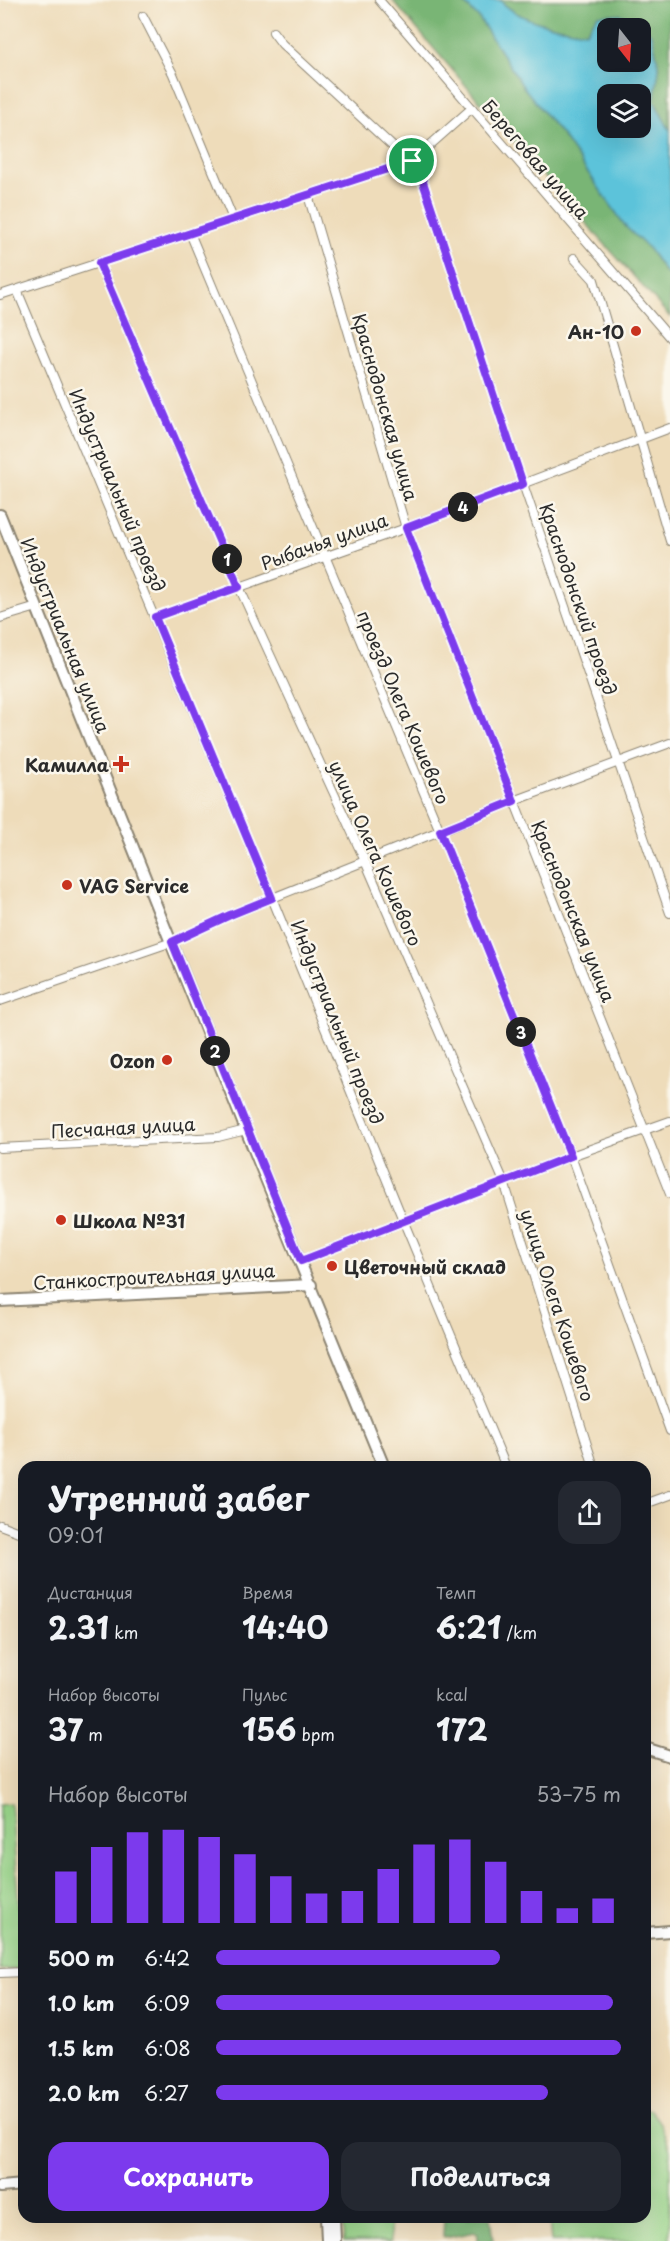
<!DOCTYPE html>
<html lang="ru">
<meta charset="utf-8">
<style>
:root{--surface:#171b24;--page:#242831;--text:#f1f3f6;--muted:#9ea1a6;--accent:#7c3aed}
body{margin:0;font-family:"Playpen Sans",sans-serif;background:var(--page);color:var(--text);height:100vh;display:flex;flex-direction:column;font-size:22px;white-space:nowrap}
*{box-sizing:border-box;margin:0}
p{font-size:20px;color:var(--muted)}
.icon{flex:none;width:33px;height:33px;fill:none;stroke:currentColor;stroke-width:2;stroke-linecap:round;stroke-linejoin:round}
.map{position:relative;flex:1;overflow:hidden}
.drawer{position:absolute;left:18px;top:1461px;width:633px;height:762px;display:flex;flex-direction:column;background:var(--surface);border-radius:18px;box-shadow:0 6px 24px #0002}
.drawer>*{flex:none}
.needle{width:39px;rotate:163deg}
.buttons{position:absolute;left:597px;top:18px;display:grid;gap:12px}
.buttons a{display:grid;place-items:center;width:54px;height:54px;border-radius:12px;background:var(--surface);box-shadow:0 6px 24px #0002;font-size:30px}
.pin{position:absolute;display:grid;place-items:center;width:51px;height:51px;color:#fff;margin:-26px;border:3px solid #fff;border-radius:50%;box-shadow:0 2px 6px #0007}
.km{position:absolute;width:30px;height:30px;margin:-15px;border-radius:50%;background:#222;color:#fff;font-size:16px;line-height:30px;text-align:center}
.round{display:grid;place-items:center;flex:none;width:63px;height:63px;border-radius:18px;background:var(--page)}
.summary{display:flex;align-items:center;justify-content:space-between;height:102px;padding:0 30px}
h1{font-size:33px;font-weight:700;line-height:45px}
.stats{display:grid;grid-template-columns:repeat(3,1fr);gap:9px;height:102px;padding:6px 30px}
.stats div{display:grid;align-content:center}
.stats b{font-size:30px;font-weight:700}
.stats small{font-size:16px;font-weight:400}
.stats p{font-size:16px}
.chart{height:168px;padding:12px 30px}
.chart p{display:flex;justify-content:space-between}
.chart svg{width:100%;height:108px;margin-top:6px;stroke:var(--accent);stroke-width:6}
.cta{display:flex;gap:12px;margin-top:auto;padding:12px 30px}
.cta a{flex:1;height:69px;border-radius:18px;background:var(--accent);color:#fff;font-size:24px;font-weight:700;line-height:69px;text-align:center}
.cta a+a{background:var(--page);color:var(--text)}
ul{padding:0 30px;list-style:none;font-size:20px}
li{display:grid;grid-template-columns:96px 72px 1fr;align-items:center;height:45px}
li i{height:15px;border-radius:8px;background:var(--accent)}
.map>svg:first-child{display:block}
</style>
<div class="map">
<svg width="670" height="2241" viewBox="0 0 670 2241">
<rect width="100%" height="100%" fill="#fbf7ec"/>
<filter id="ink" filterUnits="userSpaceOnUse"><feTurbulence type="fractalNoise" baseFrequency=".0167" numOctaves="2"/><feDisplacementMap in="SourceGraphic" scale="12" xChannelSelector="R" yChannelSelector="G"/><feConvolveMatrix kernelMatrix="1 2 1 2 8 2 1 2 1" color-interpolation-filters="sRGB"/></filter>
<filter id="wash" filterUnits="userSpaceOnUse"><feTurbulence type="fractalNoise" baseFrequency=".008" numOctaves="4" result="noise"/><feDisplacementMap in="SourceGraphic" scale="24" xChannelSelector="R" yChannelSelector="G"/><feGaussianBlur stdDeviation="1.35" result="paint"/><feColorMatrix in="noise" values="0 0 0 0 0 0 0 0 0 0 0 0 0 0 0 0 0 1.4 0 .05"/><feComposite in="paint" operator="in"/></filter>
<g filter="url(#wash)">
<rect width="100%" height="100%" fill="#eedcba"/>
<!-- green -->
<g fill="#97d388" stroke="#617f5a" stroke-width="1.5">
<path d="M11,1803L23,1969L0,1970V1804Z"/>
<path d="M645,2110H651L661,2125L670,2150V2241H551L549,2217H645Z"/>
<path d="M342,2217H389L391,2241H344Z"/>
</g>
<!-- forest -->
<g fill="#79b574" stroke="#527050" stroke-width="1.5">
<path d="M392,0H461L479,18L522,85L564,138L626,227L649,249L665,273L670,276V317L535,166Z"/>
<path d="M500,0H670V131L654,101L659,68L652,35L619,14L598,15L586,32C558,28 519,22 500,0Z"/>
<path d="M444,2217H490L493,2241H478V2235L475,2232L445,2238L443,2237Z"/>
</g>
<!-- water -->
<path fill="#5cc3da" stroke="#447782" stroke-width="1.5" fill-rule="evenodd" d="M461,0H500C519,22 558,28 586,32L598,15L619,14L641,22L652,35L659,68L654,101L670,131V276L666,273L649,249L626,227L564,138L522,85L479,18ZM608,28H640V62H608ZM608,94H640V128H608Z"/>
</g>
<g filter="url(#ink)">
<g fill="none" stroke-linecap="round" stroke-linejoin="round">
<!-- street casing -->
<g stroke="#8c8472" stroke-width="10">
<g id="street">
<path d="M379,0L670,338"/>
<path d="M143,16L173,74L233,219"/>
<path d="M273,32L282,44L404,157L412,161L419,170L523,484L670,913"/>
<path d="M308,195L406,528L670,1194"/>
<path d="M190,233L440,831L571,1156L670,1431"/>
<path d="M574,258L594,280L670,541"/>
<path d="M99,263L239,587L365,861L504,1182L594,1467"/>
<path d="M17,290L272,898L403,1220L506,1467"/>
<path d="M0,295L412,161L472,108"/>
<path d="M155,617L406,528L670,428"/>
<path d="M0,618L37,607"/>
<path d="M0,1001L172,942L230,915L365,861L514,801L670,743"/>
<path d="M0,1148L218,1137L246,1130"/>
<path d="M301,1261L571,1156L670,1121"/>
<path d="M645,1504L670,1495"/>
<path d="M0,1525L24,1534"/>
<path d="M0,1973L24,1972"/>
</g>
</g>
<!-- secondary casing -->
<g stroke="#8c8472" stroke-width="14">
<g id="secondary">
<path d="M0,515L246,1130L384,1467"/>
<path d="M0,1301L311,1285"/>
<path d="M645,1748L670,1756"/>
<path d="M645,1933L670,1931"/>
<path d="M0,2187L24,2185"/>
<path d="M326,2217L327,2241"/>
<path d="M334,2217L335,2241"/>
</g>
</g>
<!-- street -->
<use href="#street" stroke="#fff" stroke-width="8"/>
<!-- secondary -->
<use href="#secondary" stroke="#fff" stroke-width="10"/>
</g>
</g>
<g fill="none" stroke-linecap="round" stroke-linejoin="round" filter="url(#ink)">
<!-- route casing -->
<g stroke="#fff" stroke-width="12">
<path id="route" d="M412,161L419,170L523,484L406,528L514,801L440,831L571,1156L301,1261L172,942L230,915L272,898L155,617L239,587L99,263Z"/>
</g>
<!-- route -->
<use href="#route" stroke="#7c3aed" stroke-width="8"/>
</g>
<!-- markers -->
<g fill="#c8321e" stroke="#fbf7ec" stroke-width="2">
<circle cx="636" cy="331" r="6"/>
<path d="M118 755h6v6h6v6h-6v6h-6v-6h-6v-6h6z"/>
<circle cx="67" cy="885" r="6"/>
<circle cx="167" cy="1060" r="6"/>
<circle cx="61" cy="1220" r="6"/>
<circle cx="332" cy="1266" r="6"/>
</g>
<g text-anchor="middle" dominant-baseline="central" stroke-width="5" stroke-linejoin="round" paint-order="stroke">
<!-- street labels -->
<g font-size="18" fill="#2b2b2b" stroke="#fbf7ec">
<text transform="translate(536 159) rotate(49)">Береговая улица</text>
<text transform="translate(386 407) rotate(74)">Краснодонская улица</text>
<text transform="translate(118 490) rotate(67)">Индустриальный проезд</text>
<text transform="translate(324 541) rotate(-20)">Рыбачья улица</text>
<text transform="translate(579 599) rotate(71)">Краснодонский проезд</text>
<text transform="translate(66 635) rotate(68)">Индустриальная улица</text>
<text transform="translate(404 707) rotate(67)">проезд Олега Кошевого</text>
<text transform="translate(376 853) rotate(66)">улица Олега Кошевого</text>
<text transform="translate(574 911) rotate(68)">Краснодонская улица</text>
<text transform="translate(338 1022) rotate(68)">Индустриальный проезд</text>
<text transform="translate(123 1127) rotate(-3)">Песчаная улица</text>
<text transform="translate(154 1276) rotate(-3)">Станкостроительная улица</text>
<text transform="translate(558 1305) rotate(72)">улица Олега Кошевого</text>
</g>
<!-- poi labels -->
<g font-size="18" font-weight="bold" fill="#2b2b2b" stroke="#fbf7ec" text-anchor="end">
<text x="624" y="331">Ан-10</text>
<text x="109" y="764">Камилла</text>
<text x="79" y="885" text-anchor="start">VAG Service</text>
<text x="155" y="1060">Ozon</text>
<text x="73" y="1220" text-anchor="start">Школа №31</text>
<text x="344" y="1266" text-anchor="start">Цветочный склад</text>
</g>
</g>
</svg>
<div class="buttons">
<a><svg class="needle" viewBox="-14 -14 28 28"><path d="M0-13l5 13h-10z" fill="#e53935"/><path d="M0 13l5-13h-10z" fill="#9ea1a6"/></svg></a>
<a><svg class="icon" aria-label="layers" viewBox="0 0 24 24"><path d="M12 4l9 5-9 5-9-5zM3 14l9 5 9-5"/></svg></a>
</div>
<div class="pin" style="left:412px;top:161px;background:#1e9e55"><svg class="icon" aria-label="arrive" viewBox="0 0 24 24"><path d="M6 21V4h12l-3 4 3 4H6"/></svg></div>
<b class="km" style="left:227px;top:559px">1</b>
<b class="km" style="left:215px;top:1051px">2</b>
<b class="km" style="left:521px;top:1032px">3</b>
<b class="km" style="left:463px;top:507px">4</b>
<section class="drawer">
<div class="summary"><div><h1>Утренний забег</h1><p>09:01</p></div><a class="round"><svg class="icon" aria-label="share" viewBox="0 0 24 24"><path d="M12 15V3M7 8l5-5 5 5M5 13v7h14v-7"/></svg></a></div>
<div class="stats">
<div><p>Дистанция</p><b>2.31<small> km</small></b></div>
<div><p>Время</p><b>14:40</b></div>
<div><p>Темп</p><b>6:21<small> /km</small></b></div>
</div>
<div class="stats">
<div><p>Набор высоты</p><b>37<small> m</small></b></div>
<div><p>Пульс</p><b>156<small> bpm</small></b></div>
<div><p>kcal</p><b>172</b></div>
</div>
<div class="chart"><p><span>Набор высоты</span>53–75 m</p>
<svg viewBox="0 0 160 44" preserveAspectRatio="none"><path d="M5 44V23M15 44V13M25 44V7M35 44V6M45 44V9M55 44V16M65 44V25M75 44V32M85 44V31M95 44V22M105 44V12M115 44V10M125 44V19M135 44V31M145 44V38M155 44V34"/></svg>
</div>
<ul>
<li><b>500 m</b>6:42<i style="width:70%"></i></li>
<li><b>1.0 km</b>6:09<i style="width:98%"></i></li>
<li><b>1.5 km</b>6:08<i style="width:100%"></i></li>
<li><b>2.0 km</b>6:27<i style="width:82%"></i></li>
</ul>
<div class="cta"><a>Сохранить</a><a>Поделиться</a></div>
</section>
</div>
